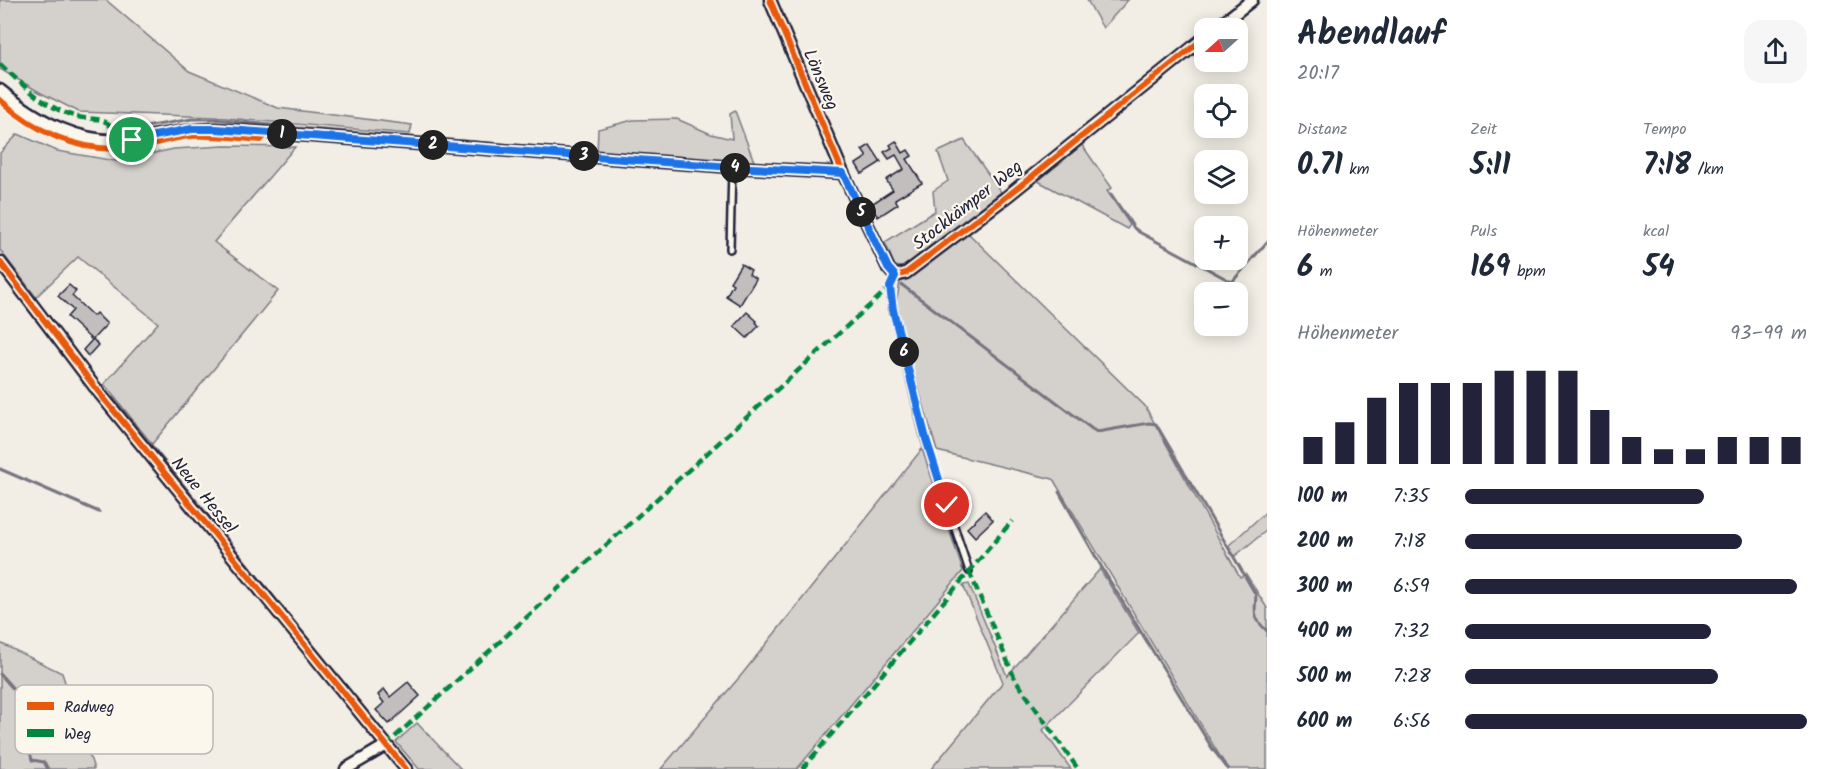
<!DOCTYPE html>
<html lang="de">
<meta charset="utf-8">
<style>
:root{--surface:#fff;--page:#f6f6f7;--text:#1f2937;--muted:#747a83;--accent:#22223b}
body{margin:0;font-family:Kalam,sans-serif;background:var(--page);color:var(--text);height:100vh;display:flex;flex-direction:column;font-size:22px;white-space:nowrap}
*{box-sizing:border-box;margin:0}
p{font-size:20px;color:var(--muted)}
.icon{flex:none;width:33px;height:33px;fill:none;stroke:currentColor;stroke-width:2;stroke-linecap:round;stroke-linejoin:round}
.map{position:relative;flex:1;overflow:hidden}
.side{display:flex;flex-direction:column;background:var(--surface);width:570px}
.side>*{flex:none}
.needle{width:39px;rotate:249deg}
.buttons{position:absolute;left:1194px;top:18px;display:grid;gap:12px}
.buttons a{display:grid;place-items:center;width:54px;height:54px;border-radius:12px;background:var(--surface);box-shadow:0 3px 15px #0003;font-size:30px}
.pin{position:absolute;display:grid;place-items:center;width:51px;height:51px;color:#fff;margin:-26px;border:3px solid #fff;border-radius:50%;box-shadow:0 2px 6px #0007}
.km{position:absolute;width:30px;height:30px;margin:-15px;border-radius:50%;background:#222;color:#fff;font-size:16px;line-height:30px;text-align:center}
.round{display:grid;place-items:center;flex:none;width:63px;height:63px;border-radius:18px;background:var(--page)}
.head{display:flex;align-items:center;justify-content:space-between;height:102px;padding:0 30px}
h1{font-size:33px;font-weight:700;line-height:45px}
.figures{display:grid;grid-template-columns:repeat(3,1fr);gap:9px;height:102px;padding:6px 30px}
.figures div{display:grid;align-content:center}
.figures b{font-size:30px;font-weight:700}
.figures small{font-size:16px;font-weight:400}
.figures p{font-size:16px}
.chart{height:168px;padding:12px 30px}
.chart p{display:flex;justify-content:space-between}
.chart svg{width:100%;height:108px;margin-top:6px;stroke:var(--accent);stroke-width:6}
ul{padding:0 30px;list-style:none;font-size:20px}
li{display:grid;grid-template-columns:96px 72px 1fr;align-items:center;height:45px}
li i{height:15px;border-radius:8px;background:var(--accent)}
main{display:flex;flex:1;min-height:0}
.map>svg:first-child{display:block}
</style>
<main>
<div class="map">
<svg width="1267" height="769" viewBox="0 0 1267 769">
<rect width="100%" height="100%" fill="#f2eee5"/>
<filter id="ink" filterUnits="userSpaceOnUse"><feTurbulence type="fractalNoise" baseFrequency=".0167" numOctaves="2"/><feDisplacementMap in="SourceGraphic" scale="12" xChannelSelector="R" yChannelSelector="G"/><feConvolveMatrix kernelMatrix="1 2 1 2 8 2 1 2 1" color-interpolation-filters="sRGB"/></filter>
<g filter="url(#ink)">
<!-- green -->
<g fill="#d4d1cc" stroke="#7b7a84" stroke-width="1.5">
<path d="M0,0H106L189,71L278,108L412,125L410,134L215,117L79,112L41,93L0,69Z"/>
<path d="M1087,0H1128L1103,28Z"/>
<path d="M735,111L755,164L597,154L598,129L633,120L677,119L711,134L732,139L730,114Z"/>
<path d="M18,134L57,151L116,161L174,149L224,146L295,147L214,242L278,291L152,444L104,384L158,323L78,257L36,297L0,250V153Z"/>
<path d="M964,140L1001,192L906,268L895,266L885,242L935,211L933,191L948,181L938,152Z"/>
<path d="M1082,145L1112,188L1107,191L1130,225L1127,229L1038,181Z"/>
<path d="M968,233L1145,406L1240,577L1246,574L1267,608V769H1230L1224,763L1053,479L937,451L895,309L900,282Z"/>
<path d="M922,449L963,571L797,769H661L743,673Z"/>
<path d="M1267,511V530L1235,556L1228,546Z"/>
<path d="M1100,569L1139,633L1043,730L1071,769H931L1003,682L963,585L969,584L1007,676Z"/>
<path d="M0,643L62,673L94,769H0Z"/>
<path d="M417,723L461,769H419L396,742Z"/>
</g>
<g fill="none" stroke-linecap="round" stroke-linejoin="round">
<!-- stream -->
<g stroke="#76747f" stroke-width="3">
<path d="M122,131L192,119H214L298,128L591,151"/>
<path d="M1111,194L1134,228L1139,232L1232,282L1267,242"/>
<path d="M902,285L1092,429L1097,432L1149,423L1156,424L1256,595C1255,613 1252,617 1267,631"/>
<path d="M113,398L366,711"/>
<path d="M0,469L99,512"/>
<path d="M1059,492L1105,573L1212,748L1228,769"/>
<path d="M0,674L25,702L23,723L32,760L44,762L48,769"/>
</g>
</g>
<!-- building -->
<g fill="#c2bebe" stroke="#22223b" stroke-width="1.5">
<path d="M896,141L903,153L908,150L912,156L907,159L922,183L895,199L898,204L878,217L870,205L893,190L886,180L904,169L896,155L889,159L884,152L892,148L890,145Z"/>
<path d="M870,145L881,162L862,174L856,164L867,157L862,150Z"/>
<path d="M741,264L751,270L749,274L756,279L740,305L726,296L733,284L730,282Z"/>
<path d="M69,285L76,291L72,296L93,316L96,313L107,324L93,339L98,345L88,356L83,350L92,340L67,317L73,310L58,296Z"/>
<path d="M747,312L757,321L756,322L759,326L747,338L734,326Z"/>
<path d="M985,511L993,520L975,537L967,528Z"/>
<path d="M408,682L420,696L389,724L376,710L384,703L378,695L384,689L390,697Z"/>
</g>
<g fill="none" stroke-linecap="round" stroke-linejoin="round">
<!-- service casing -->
<g stroke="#22223b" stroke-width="10">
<g id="service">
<path d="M730,249L732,167"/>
<path d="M895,276L890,287L893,310L925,439L969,571"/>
</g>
</g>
<!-- minor casing -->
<g stroke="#22223b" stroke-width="15">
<g id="minor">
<path d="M770,0L843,173L888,268L895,276L906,273L1005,198L1204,38"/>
<path d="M1216,28L1252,0"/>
<path d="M0,90C38,121 83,147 134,139C162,135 187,129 216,129L732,167L843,173"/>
<path d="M0,262L97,390L406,769"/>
<path d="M346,769L385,746"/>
</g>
</g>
<!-- service -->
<use href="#service" stroke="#fbf7ec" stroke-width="5"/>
<!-- minor -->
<use href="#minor" stroke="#fbf7ec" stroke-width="10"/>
<!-- quiet -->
<g stroke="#00873e" stroke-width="4.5" stroke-dasharray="9 4.5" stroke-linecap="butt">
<path d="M0,64C23,85 46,109 78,117C90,120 97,116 109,124L114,141"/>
<path d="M969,571L1015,679L1078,769"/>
<path d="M385,746L890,287"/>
<path d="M802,769L1012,521"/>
</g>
<!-- cycleway casing -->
<g stroke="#fbf7ec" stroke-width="10">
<g id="cycleway">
<path d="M770,0L843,173L888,268L895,276L906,273L1005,198L1204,38"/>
<path d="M0,100C38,134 82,154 134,148C153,145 173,137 192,136C215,135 238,138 261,140L267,133L732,167L843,173"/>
<path d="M0,262L97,390L406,769"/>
</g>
</g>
<!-- cycleway -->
<use href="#cycleway" stroke="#e8590c" stroke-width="6"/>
</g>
</g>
<g fill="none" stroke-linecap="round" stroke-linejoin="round" filter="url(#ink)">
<!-- route casing -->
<g stroke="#fff" stroke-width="12">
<path id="route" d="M132,140L192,129H216L732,167L843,173L888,268L895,276L890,287L893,310L926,439L947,505"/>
</g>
<!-- route -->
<use href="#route" stroke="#1a73e8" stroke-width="8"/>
</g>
<g text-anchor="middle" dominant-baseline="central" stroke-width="4.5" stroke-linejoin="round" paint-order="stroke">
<!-- street labels -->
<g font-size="18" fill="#22223b" stroke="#fbf7ec">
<text transform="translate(820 80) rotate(67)">Lönsweg</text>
<text transform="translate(968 206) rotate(-38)">Stockkämper Weg</text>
<text transform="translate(203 496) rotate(51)">Neue Hessel</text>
</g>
</g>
<!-- legend -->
<rect x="15" y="685" width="198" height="69" rx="9" fill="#fbf7ec" stroke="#bab7b7" stroke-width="1.5"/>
<rect x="27" y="702" width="27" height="8" fill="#e8590c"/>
<rect x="27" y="729" width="27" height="8" fill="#00873e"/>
<g font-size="16" fill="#22223b">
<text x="64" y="712">Radweg</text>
<text x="64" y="739">Weg</text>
</g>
</svg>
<div class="buttons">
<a><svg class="needle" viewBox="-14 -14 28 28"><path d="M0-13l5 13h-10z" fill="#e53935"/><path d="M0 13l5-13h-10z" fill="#747a83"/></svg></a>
<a><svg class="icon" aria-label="locate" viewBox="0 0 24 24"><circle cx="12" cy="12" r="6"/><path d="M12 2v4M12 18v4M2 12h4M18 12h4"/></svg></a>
<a><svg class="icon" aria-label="layers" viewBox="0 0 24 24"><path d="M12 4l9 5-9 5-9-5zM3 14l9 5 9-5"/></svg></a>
<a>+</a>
<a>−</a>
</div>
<div class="pin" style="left:132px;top:140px;background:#1e9e55"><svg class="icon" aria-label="arrive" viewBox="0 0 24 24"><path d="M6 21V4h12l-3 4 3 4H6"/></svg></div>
<div class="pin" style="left:947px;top:505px;background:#d93025"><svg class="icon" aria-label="check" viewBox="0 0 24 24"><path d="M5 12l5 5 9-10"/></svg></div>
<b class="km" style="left:282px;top:134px">1</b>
<b class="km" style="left:433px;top:145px">2</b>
<b class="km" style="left:584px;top:156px">3</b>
<b class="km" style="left:735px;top:168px">4</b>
<b class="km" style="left:861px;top:212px">5</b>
<b class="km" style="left:904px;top:352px">6</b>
</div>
<section class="side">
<div class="head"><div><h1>Abendlauf</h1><p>20:17</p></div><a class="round"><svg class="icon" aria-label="share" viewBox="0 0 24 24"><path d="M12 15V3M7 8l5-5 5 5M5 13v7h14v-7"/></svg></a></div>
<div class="figures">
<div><p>Distanz</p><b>0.71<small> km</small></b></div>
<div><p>Zeit</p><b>5:11</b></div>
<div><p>Tempo</p><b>7:18<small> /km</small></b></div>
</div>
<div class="figures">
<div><p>Höhenmeter</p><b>6<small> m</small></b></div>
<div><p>Puls</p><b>169<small> bpm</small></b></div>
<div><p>kcal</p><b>54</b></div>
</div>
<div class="chart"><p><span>Höhenmeter</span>93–99 m</p>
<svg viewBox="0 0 160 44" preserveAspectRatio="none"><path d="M5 44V33M15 44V27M25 44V17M35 44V11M45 44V11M55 44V11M65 44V6M75 44V6M85 44V6M95 44V22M105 44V33M115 44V38M125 44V38M135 44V33M145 44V33M155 44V33"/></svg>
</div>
<ul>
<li><b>100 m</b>7:35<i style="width:70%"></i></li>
<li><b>200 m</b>7:18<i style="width:81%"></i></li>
<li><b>300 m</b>6:59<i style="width:97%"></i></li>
<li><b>400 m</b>7:32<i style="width:72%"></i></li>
<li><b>500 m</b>7:28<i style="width:74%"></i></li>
<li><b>600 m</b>6:56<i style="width:100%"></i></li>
</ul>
</section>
</main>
